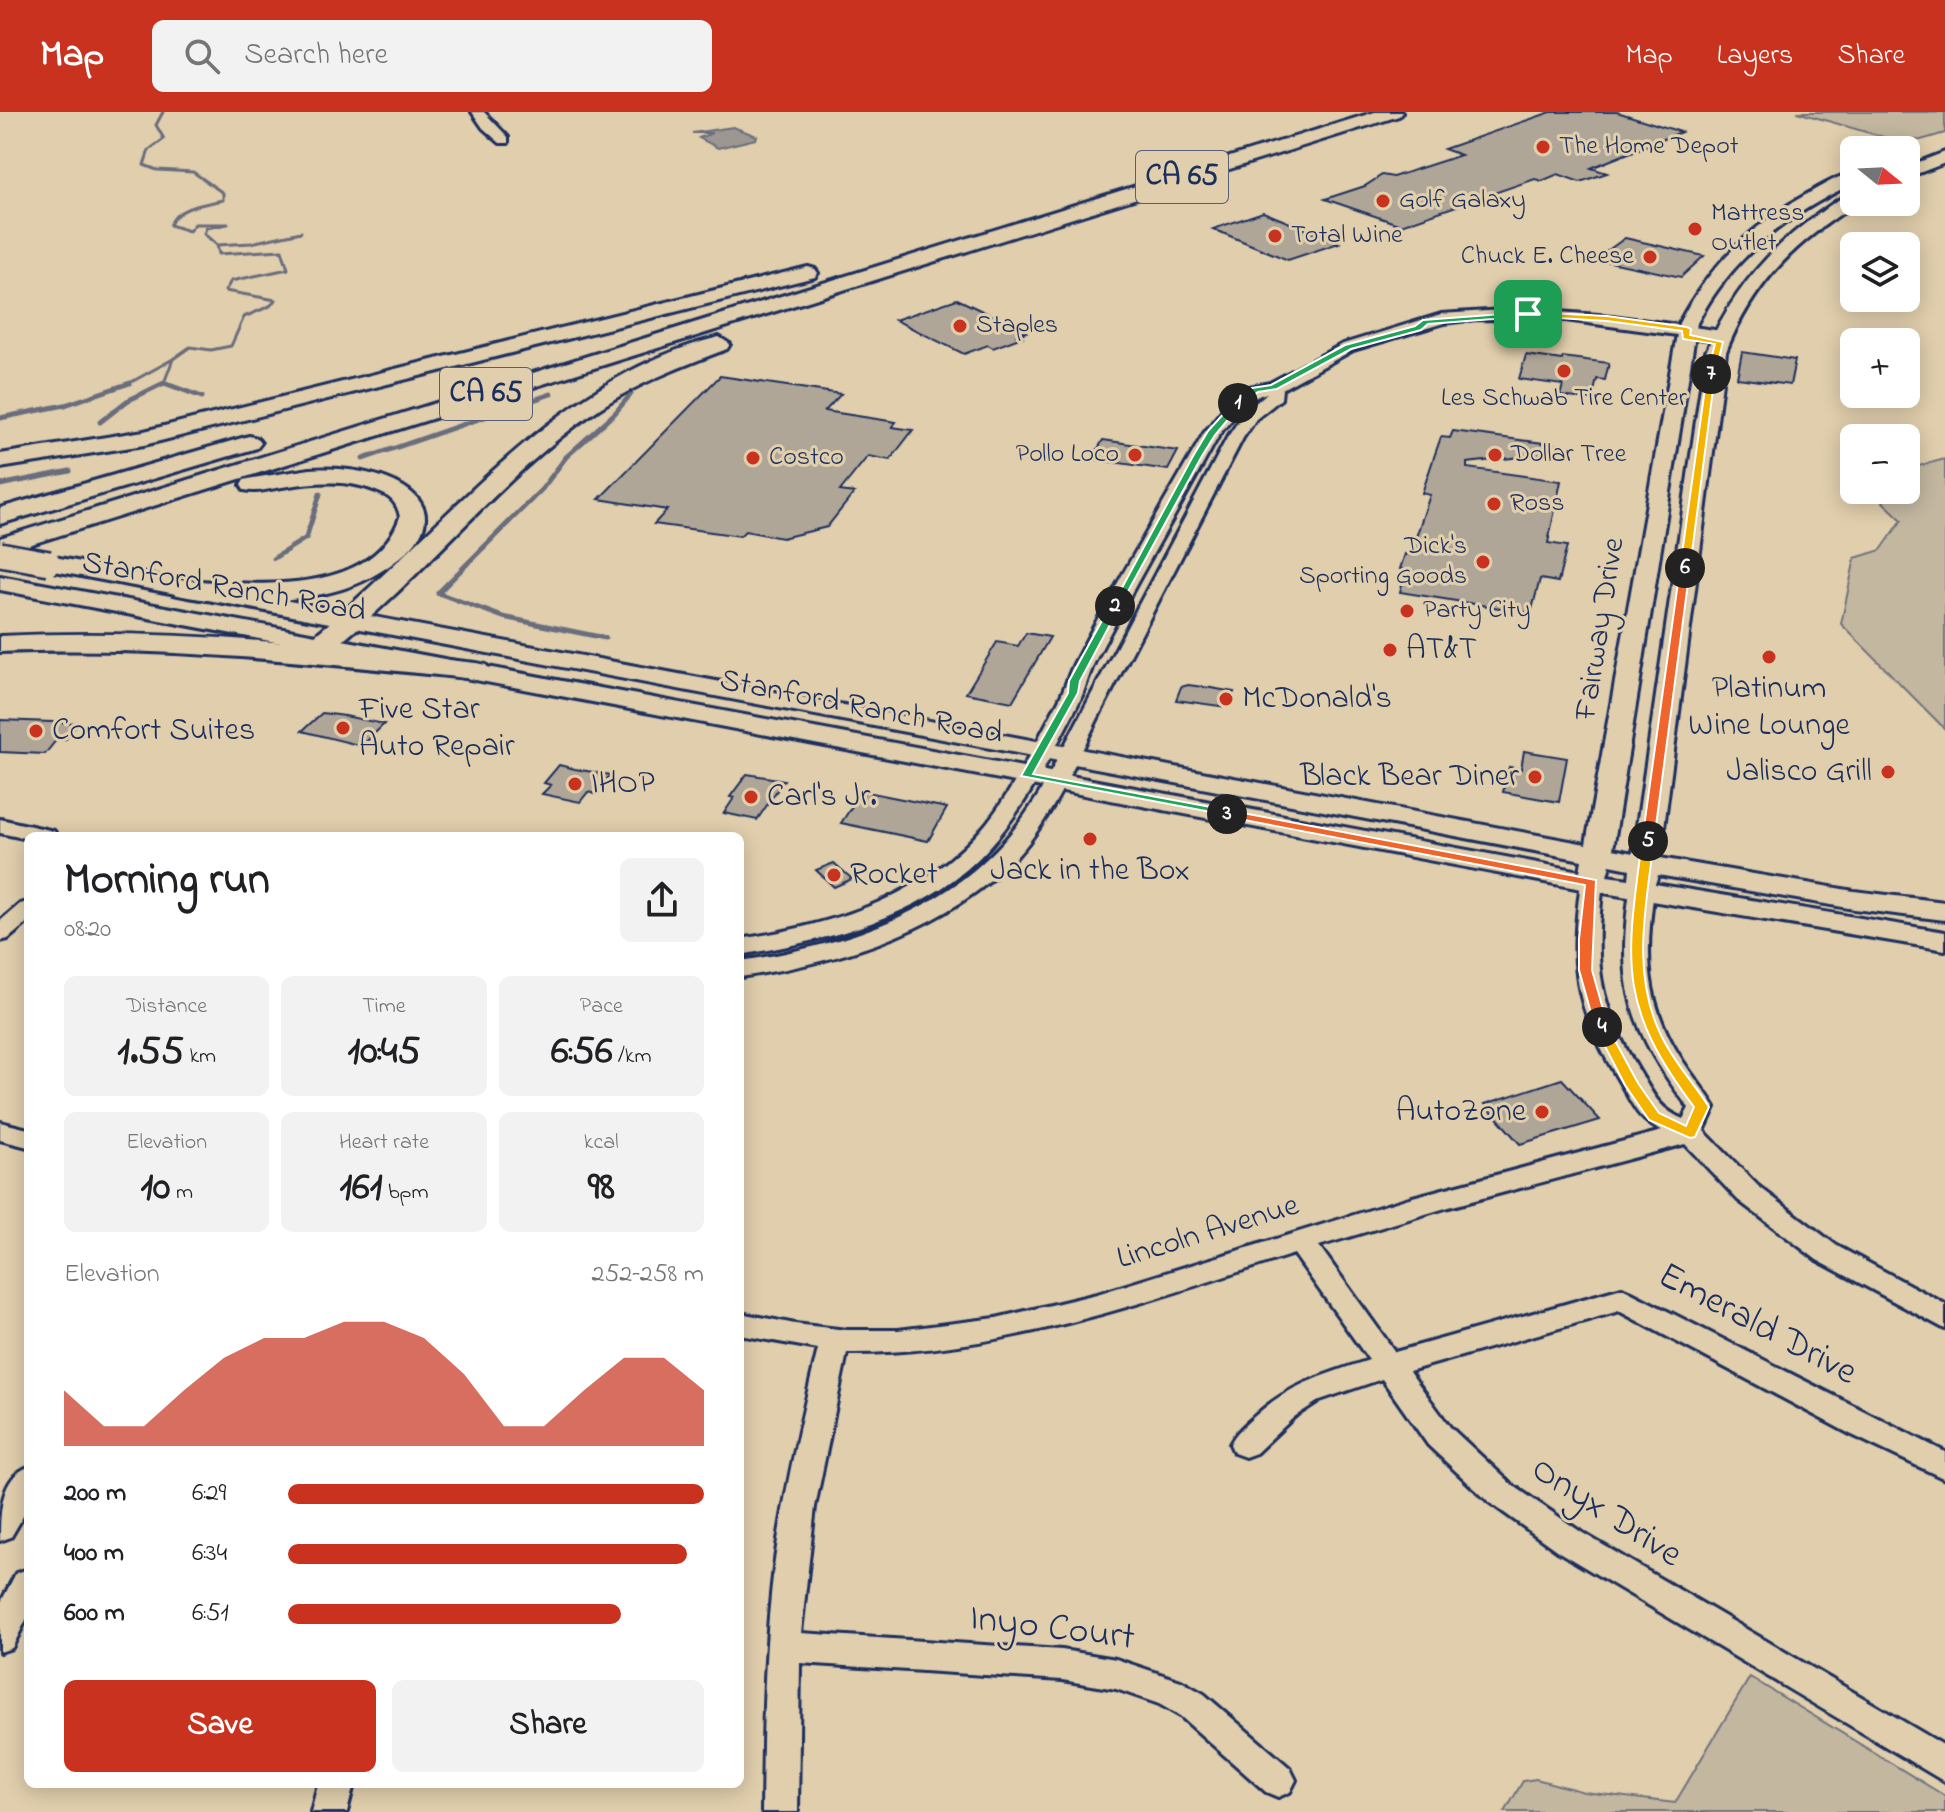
<!DOCTYPE html>
<meta charset="utf-8">
<style>
:root{--surface:#fff;--page:#f2f2f2;--text:#202124;--muted:#757577;--accent:#c8321e}
body{margin:0;font-family:"Indie Flower",sans-serif;background:var(--page);color:var(--text);height:100vh;display:flex;flex-direction:column;font-size:30px;white-space:nowrap}
*{box-sizing:border-box;margin:0}
p{font-size:26px;color:var(--muted)}
.icon{flex:none;width:44px;height:44px;fill:none;stroke:currentColor;stroke-width:2;stroke-linecap:round;stroke-linejoin:round}
.map{position:relative;flex:1;overflow:hidden}
.sheet{position:absolute;left:24px;top:720px;width:720px;height:956px;display:flex;flex-direction:column;background:var(--surface);border-radius:12px;box-shadow:0 4px 20px #0003}
.sheet>*{flex:none}
.needle{width:52px;rotate:108deg}
.controls{position:absolute;left:1840px;top:24px;display:grid;gap:16px}
.controls a{display:grid;place-items:center;width:80px;height:80px;border-radius:12px;background:var(--surface);box-shadow:0 4px 20px #0003;font-size:40px}
.pin{position:absolute;display:grid;place-items:center;width:68px;height:68px;color:#fff;margin:-34px;border-radius:16px;box-shadow:0 4px 12px #0006}
.km{position:absolute;width:40px;height:40px;margin:-20px;border-radius:50%;background:#222;color:#fff;font-size:22px;line-height:40px;text-align:center}
.round{display:grid;place-items:center;flex:none;width:84px;height:84px;border-radius:12px;background:var(--page)}
.headline{display:flex;align-items:center;justify-content:space-between;height:136px;padding:0 40px}
h1{font-size:44px;font-weight:800;line-height:60px}
.stats{display:grid;grid-template-columns:repeat(3,1fr);gap:12px;height:136px;padding:8px 40px}
.stats div{display:grid;align-content:center;border-radius:12px;background:var(--page);text-align:center}
.stats b{font-size:40px;font-weight:800}
.stats small{font-size:22px;font-weight:400}
.stats p{font-size:22px}
.chart{height:224px;padding:16px 40px}
.chart p{display:flex;justify-content:space-between}
.chart svg{width:100%;height:144px;margin-top:8px;fill:var(--accent);opacity:.7}
.cta{display:flex;gap:16px;margin-top:auto;padding:16px 40px}
.cta a{flex:1;height:92px;border-radius:12px;background:var(--accent);color:#fff;font-size:32px;font-weight:800;line-height:92px;text-align:center}
.cta a+a{background:var(--page);color:var(--text)}
ul{padding:0 40px;list-style:none;font-size:26px}
li{display:grid;grid-template-columns:128px 96px 1fr;align-items:center;height:60px}
li i{height:20px;border-radius:10px;background:var(--accent)}
header{display:flex;align-items:center;gap:48px;box-sizing:border-box;height:112px;padding:0 40px;background:var(--accent);color:#fff}
header strong{font-size:38px}
nav{display:flex;gap:44px;margin-inline-start:auto;font-size:28px}
.search{width:560px;height:72px;background:var(--page);display:flex;align-items:center;gap:20px;box-sizing:border-box;padding:0 28px;border-radius:12px;color:var(--muted);font-size:30px}
.map>svg:first-child{display:block}
</style>
<header>
<strong>Map</strong>
<div class="search"><svg class="icon" aria-label="search" viewBox="0 0 24 24"><circle cx="10" cy="10" r="6"/><path d="M15 15l6 6"/></svg>Search here</div>
<nav><a>Map</a><a>Layers</a><a>Share</a></nav>
</header>
<div class="map">
<svg width="1945" height="1700" viewBox="0 0 1945 1700">
<rect width="100%" height="100%" fill="#e0ceac"/>
<filter id="ink" filterUnits="userSpaceOnUse"><feTurbulence type="fractalNoise" baseFrequency=".0125" numOctaves="2"/><feDisplacementMap in="SourceGraphic" scale="16" xChannelSelector="R" yChannelSelector="G"/><feConvolveMatrix kernelMatrix="1 2 1 2 8 2 1 2 1" color-interpolation-filters="sRGB"/></filter>
<g filter="url(#ink)">
<!-- green -->
<g fill="#c3b7a0" stroke="#6f737f" stroke-width="2">
<path d="M1797,0H1945V21L1921,28L1897,29Z"/>
<path d="M1945,347V617L1841,512L1855,446L1881,438L1902,408L1883,390L1891,378H1906L1907,357Z"/>
<path d="M1750,1565L1945,1684V1700H1505L1523,1669L1536,1667L1584,1680L1675,1691Z"/>
</g>
<!-- water -->
<path fill="#9d9792" stroke="#696d7d" stroke-width="2" d="M733,15L757,24L756,27L718,36L699,26L712,21H692Z"/>
<g fill="none" stroke-linecap="round" stroke-linejoin="round">
<!-- stream-far1 -->
<g stroke="#696d7d" stroke-width="3">
<path d="M163,0L156,13L164,27L149,38L144,53L157,58L193,60L223,81V88C206,92 177,94 170,113L189,119L195,112H228L206,116L204,122L217,133L219,142L282,138L288,157L231,169L225,179L276,188L270,194L244,205L231,234L211,238L190,235L173,247L164,271L169,273"/>
<path d="M1929,0H1937"/>
<path d="M217,133L251,131L301,120"/>
<path d="M126,273L173,247"/>
<path d="M160,273L164,271"/>
</g>
<!-- stream -->
<g stroke="#696d7d" stroke-width="5">
<path d="M164,271L202,285"/>
<path d="M0,306L65,293L130,271"/>
<path d="M100,310L127,289L164,271"/>
<path d="M363,347L551,282"/>
<path d="M0,373L70,359"/>
<path d="M274,446L306,426L320,382"/>
<path d="M605,526L503,505L438,481L542,377L566,345L615,301L631,282"/>
</g>
</g>
<!-- building -->
<g fill="#b0a698" stroke="#1b2f5e" stroke-width="2">
<path d="M1551,0H1617L1681,20L1591,56L1607,61L1580,70L1558,62L1542,69L1535,67L1401,113L1325,87L1365,74L1382,63L1393,65L1461,43L1444,37Z"/>
<path d="M1263,100L1339,131L1288,148L1213,117Z"/>
<path d="M1625,126L1704,144L1681,165L1596,147Z"/>
<path d="M957,187L1026,220L1017,223L1022,225L993,236L988,233L964,242L895,208Z"/>
<path d="M1742,240L1795,248L1790,273L1737,266Z"/>
<path d="M1526,243L1562,248L1563,245L1609,251L1605,268L1597,267L1592,288L1560,284L1563,273L1519,267Z"/>
<path d="M720,264L841,282L825,299L896,310L892,315L913,318L890,348L868,344L840,379L854,381L827,415L782,426L745,419L740,424L654,412L667,398L599,387Z"/>
<path d="M1453,319L1566,334V340L1467,351V356L1561,369L1548,431L1567,434L1558,470L1540,467L1531,501L1400,480L1406,458L1400,457L1405,442L1410,443L1430,383L1422,381L1435,342L1441,325L1450,326Z"/>
<path d="M1103,328L1178,339L1168,358L1092,347Z"/>
<path d="M1026,521L1050,525L1012,590L966,581L997,530L1018,534Z"/>
<path d="M1188,573L1211,576L1234,580L1227,595L1176,588L1181,575Z"/>
<path d="M322,601L345,604L384,612L362,634L302,619Z"/>
<path d="M0,608L77,611L66,627H57L45,642L0,640Z"/>
<path d="M1524,639L1567,646L1559,690L1503,680L1509,655L1521,657Z"/>
<path d="M559,653L575,657L610,663L595,682L588,680L580,690L542,682L551,673L544,671Z"/>
<path d="M747,662L784,668L757,708L724,701L734,686L730,685Z"/>
<path d="M862,679L947,696L928,729L841,711Z"/>
<path d="M834,751L852,767L834,775L816,758Z"/>
<path d="M1562,967L1600,1008L1520,1032L1485,992Z"/>
</g>
<g fill="none" stroke-linecap="round" stroke-linejoin="round">
<!-- minor casing -->
<g stroke="#1b2f5e" stroke-width="6">
<g id="minor">
<path d="M472,0H484L508,25V31H500L483,16Z"/>
<path d="M1518,197L1612,204L1722,219L1730,224L1722,229L1565,208L1476,207L1444,211L1353,238L1282,277L1281,287L1256,307L1243,326C1196,416 1150,506 1103,596C1074,652 1050,717 1001,760C928,824 834,851 740,865V849C862,831 972,792 1039,682L1227,326L1244,301L1267,281C1248,285 1231,308 1219,323C1179,397 1136,470 1097,545C1089,560 1086,576 1079,590C1051,644 1022,704 978,747C915,808 823,829 740,843V827C832,813 925,786 986,712C1015,676 1035,632 1057,592C1065,578 1068,562 1076,548C1116,471 1161,396 1204,321L1223,297L1249,275L1270,271L1343,232L1441,202Z"/>
<path d="M0,707L54,719L57,724H28V727L0,721Z"/>
<path d="M1592,763L1600,765L1603,770C1594,849 1596,889 1639,959C1653,982 1658,996 1683,1007L1689,996C1630,919 1616,874 1630,779L1634,774H1650L1654,779C1645,841 1645,888 1679,943C1690,961 1704,977 1715,995L1704,1019L1758,1074L1837,1134L1945,1192V1217L1817,1148L1738,1088L1685,1032L1449,1095L1319,1134L1395,1240L1622,1176L1945,1340V1367L1850,1322L1619,1199L1409,1259L1450,1315L1511,1372L1581,1420L1945,1634V1670L1559,1440L1489,1390L1428,1333L1382,1267L1320,1288L1294,1305L1256,1341L1245,1345L1234,1341L1230,1332C1236,1320 1245,1313 1255,1304C1288,1273 1326,1262 1369,1248L1294,1142C1147,1189 1004,1242 847,1241L815,1395L801,1521L1062,1538L1116,1547L1181,1569L1204,1582L1290,1656L1296,1668L1290,1680L1278,1685L1266,1680L1180,1604L1159,1592L1116,1577L1062,1568L800,1551L798,1700H762C763,1616 764,1532 775,1448C785,1377 801,1307 818,1237L740,1223V1201L795,1212L847,1218H898L996,1206L1097,1182L1409,1086L1662,1019C1637,1008 1633,992 1619,969C1574,893 1569,857 1581,770L1584,765Z"/>
<path d="M28,790V810L8,827L0,829V809L20,792Z"/>
<path d="M0,1010L28,1017V1035L0,1028Z"/>
<path d="M28,1355V1396L11,1425L0,1429C0,1402 0,1366 28,1355Z"/>
<path d="M28,1457V1504L12,1536L0,1540V1492L16,1461Z"/>
<path d="M318,1672H354L347,1700H311Z"/>
</g>
</g>
<!-- major casing -->
<g stroke="#1b2f5e" stroke-width="6">
<g id="major">
<path d="M1945,40V51L1906,66V55Z"/>
<path d="M1854,60V71C1787,103 1732,144 1697,211L1613,737L1633,741L1706,240C1730,183 1766,139 1817,103C1828,95 1841,84 1854,81V90H1859C1796,130 1754,169 1726,240L1660,746L1854,779L1945,790V808L1854,797L1658,763L1655,772L1945,820V838L1592,779L0,478V464L1580,759L1582,748L49,458L41,456L37,451L41,446L49,444L1586,732L1679,211C1709,154 1752,112 1809,81C1823,73 1838,64 1854,60ZM1610,753L1630,757L1629,767L1607,764Z"/>
</g>
</g>
<!-- highway casing -->
<g stroke="#1b2f5e" stroke-width="6">
<g id="highway">
<path d="M1375,0H1402L1399,4L0,442V426Z"/>
<path d="M808,155L815,157L818,161L815,165L144,333L0,356V342L144,319Z"/>
<path d="M719,225L730,232L727,237C683,254 639,270 600,296C501,363 427,462 334,536L476,551L486,553L490,559L486,565L476,567C317,551 160,533 0,540V524C105,519 208,523 313,534L310,530L314,524C443,420 550,267 719,225Z"/>
<path d="M249,324L257,326L261,331L257,336L0,412V396Z"/>
<path d="M310,357C398,351 484,401 371,465C323,492 226,495 174,482L170,476L174,470L183,468C251,472 371,487 400,405C397,390 390,384 376,379C346,367 314,370 282,375C269,377 257,381 244,378L241,373L244,368L253,366Z"/>
</g>
</g>
<!-- minor -->
<use href="#minor" fill="#e0ceac" fill-rule="evenodd"/>
<!-- major -->
<use href="#major" fill="#e0ceac" fill-rule="evenodd"/>
<!-- highway -->
<use href="#highway" fill="#e0ceac" fill-rule="evenodd"/>
<!-- major-bridge casing -->
<g stroke="#1b2f5e" stroke-width="28" stroke-linecap="butt">
<path id="major-bridge" d="M0,442L49,451"/>
</g>
<!-- major-bridge -->
<use href="#major-bridge" stroke="#e0ceac" stroke-width="23"/>
</g>
</g>
<!-- split-1 -->
<path fill="#22a559" stroke="#fff" stroke-width="2" d="M1528,200L1531,204L1428,212L1421,218L1351,237L1277,277L1258,280L1241,293L1234,291L1252,276L1271,273L1345,233L1415,214L1423,208Z"/>
<!-- split-2 -->
<path fill="#22a559" stroke="#fff" stroke-width="2" d="M1235,289L1242,291L1215,323L1202,344L1120,494L1111,496L1193,344L1208,319Z"/>
<!-- split-3 -->
<path fill="#22a559" stroke="#fff" stroke-width="2" d="M1115,491L1120,494L1080,569L1078,581L1033,662L1227,698L1232,699V704L1021,664L1068,581L1069,569L1110,494Z"/>
<!-- split-4 -->
<path fill="#f0652b" stroke="#fff" stroke-width="2" d="M1227,698L1596,768L1592,858L1608,915L1602,919L1595,915L1579,858V827L1585,773L1223,704V699Z"/>
<!-- split-5 -->
<path fill="#f5b400" stroke="#fff" stroke-width="2" d="M1648,725L1654,729C1646,793 1631,862 1661,923C1673,949 1693,970 1709,995L1695,1025L1690,1026L1649,1008L1625,973L1595,915L1597,912H1606L1638,971L1659,1001L1686,1014L1694,995C1617,893 1626,850 1642,729Z"/>
<!-- split-6 -->
<path fill="#f0652b" stroke="#fff" stroke-width="2" d="M1685,453L1690,456L1654,729L1648,733L1642,729L1680,456Z"/>
<!-- split-7 -->
<path fill="#f5b400" stroke="#fff" stroke-width="2" d="M1711,259L1715,262L1690,456L1685,459L1680,456L1707,262Z"/>
<!-- split-8 -->
<path fill="#f5b400" stroke="#fff" stroke-width="2" d="M1528,200L1607,204L1687,215L1691,217L1690,223L1723,230L1715,262L1711,264L1707,262L1715,232L1683,227L1682,219L1607,209L1525,204Z"/>
<!-- markers -->
<g fill="#c8321e" stroke="#e0ceac" stroke-width="3">
<circle cx="1543" cy="35" r="8"/>
<circle cx="1383" cy="89" r="8"/>
<circle cx="1695" cy="117" r="8"/>
<circle cx="1275" cy="124" r="8"/>
<circle cx="1650" cy="145" r="8"/>
<circle cx="960" cy="214" r="8"/>
<circle cx="1564" cy="259" r="8"/>
<circle cx="1135" cy="343" r="8"/>
<circle cx="1495" cy="343" r="8"/>
<circle cx="753" cy="346" r="8"/>
<circle cx="1494" cy="392" r="8"/>
<circle cx="1483" cy="450" r="8"/>
<circle cx="1407" cy="499" r="8"/>
<circle cx="1390" cy="538" r="8"/>
<circle cx="1769" cy="545" r="8"/>
<circle cx="1226" cy="587" r="8"/>
<circle cx="343" cy="616" r="8"/>
<circle cx="36" cy="619" r="8"/>
<circle cx="1888" cy="660" r="8"/>
<circle cx="1535" cy="665" r="8"/>
<circle cx="575" cy="672" r="8"/>
<circle cx="751" cy="685" r="8"/>
<circle cx="1090" cy="727" r="8"/>
<circle cx="834" cy="763" r="8"/>
<circle cx="1542" cy="1000" r="8"/>
</g>
<g text-anchor="middle" dominant-baseline="central" stroke-width="6" stroke-linejoin="round" paint-order="stroke">
<!-- far-poi labels -->
<g font-size="26" fill="#1b2f5e" stroke="#e0ceac" text-anchor="start">
<text x="1559" y="35">The Home Depot</text>
<text x="1399" y="89">Golf Galaxy</text>
<text x="1711" y="102">Mattress<tspan x="1711" dy="30">Outlet</tspan></text>
<text x="1291" y="124">Total Wine</text>
<text x="1634" y="145" text-anchor="end">Chuck E. Cheese</text>
<text x="976" y="214">Staples</text>
<text x="1564" y="287" text-anchor="middle">Les Schwab Tire Center</text>
<text x="1119" y="343" text-anchor="end">Pollo Loco</text>
<text x="1511" y="343">Dollar Tree</text>
<text x="769" y="346">Costco</text>
<text x="1510" y="392">Ross</text>
<text x="1467" y="435" text-anchor="end">Dick's<tspan x="1467" dy="30">Sporting Goods</tspan></text>
<text x="1423" y="499">Party City</text>
</g>
<!-- shield labels -->
<g fill="#e0ceac" stroke="#565f75" stroke-width="2">
<rect x="1136" y="39" width="92" height="52" rx="6"/>
<rect x="440" y="256" width="92" height="52" rx="6"/>
</g>
<g font-size="30" font-weight="bold" fill="#1b2f5e">
<text x="1182" y="65">CA 65</text>
<text x="486" y="282">CA 65</text>
</g>
<!-- street labels -->
<g font-size="32" fill="#1b2f5e" stroke="#e0ceac">
<text transform="translate(224 476) rotate(10)">Stanford Ranch Road</text>
<text transform="translate(1601 517) rotate(-81)">Fairway Drive</text>
<text transform="translate(861 596) rotate(11)">Stanford Ranch Road</text>
<text transform="translate(1208 1121) rotate(-17)">Lincoln Avenue</text>
</g>
<!-- poi labels -->
<g font-size="32" fill="#1b2f5e" stroke="#e0ceac" text-anchor="start">
<text x="1406" y="538">AT&amp;T</text>
<text x="1769" y="577" text-anchor="middle">Platinum<tspan x="1769" dy="37">Wine Lounge</tspan></text>
<text x="1242" y="587">McDonald's</text>
<text x="359" y="598">Five Star<tspan x="359" dy="37">Auto Repair</tspan></text>
<text x="52" y="619">Comfort Suites</text>
<text x="1872" y="660" text-anchor="end">Jalisco Grill</text>
<text x="1519" y="665" text-anchor="end">Black Bear Diner</text>
<text x="591" y="672">IHOP</text>
<text x="767" y="685">Carl's Jr.</text>
<text x="1090" y="759" text-anchor="middle">Jack in the Box</text>
<text x="850" y="763">Rocket</text>
<text x="1526" y="1000" text-anchor="end">AutoZone</text>
</g>
<!-- near-street labels -->
<g font-size="38" fill="#1b2f5e" stroke="#e0ceac">
<text transform="translate(1757 1213) rotate(28)">Emerald Drive</text>
<text transform="translate(1606 1401) rotate(33)">Onyx Drive</text>
<text transform="translate(1052 1517) rotate(7)">Inyo Court</text>
</g>
</g>
</svg>
<div class="controls">
<a><svg class="needle" viewBox="-14 -14 28 28"><path d="M0-13l5 13h-10z" fill="#e53935"/><path d="M0 13l5-13h-10z" fill="#757577"/></svg></a>
<a><svg class="icon" aria-label="layers" viewBox="0 0 24 24"><path d="M12 4l9 5-9 5-9-5zM3 14l9 5 9-5"/></svg></a>
<a>+</a>
<a>−</a>
</div>
<div class="pin" style="left:1528px;top:202px;background:#1e9e55"><svg class="icon" aria-label="arrive" viewBox="0 0 24 24"><path d="M6 21V4h12l-3 4 3 4H6"/></svg></div>
<b class="km" style="left:1238px;top:291px">1</b>
<b class="km" style="left:1115px;top:494px">2</b>
<b class="km" style="left:1227px;top:702px">3</b>
<b class="km" style="left:1602px;top:915px">4</b>
<b class="km" style="left:1648px;top:729px">5</b>
<b class="km" style="left:1685px;top:456px">6</b>
<b class="km" style="left:1711px;top:262px">7</b>
<section class="sheet">
<div class="headline"><div><h1>Morning run</h1><p>08:20</p></div><a class="round"><svg class="icon" aria-label="share" viewBox="0 0 24 24"><path d="M12 15V3M7 8l5-5 5 5M5 13v7h14v-7"/></svg></a></div>
<div class="stats">
<div><p>Distance</p><b>1.55<small> km</small></b></div>
<div><p>Time</p><b>10:45</b></div>
<div><p>Pace</p><b>6:56<small> /km</small></b></div>
</div>
<div class="stats">
<div><p>Elevation</p><b>10<small> m</small></b></div>
<div><p>Heart rate</p><b>161<small> bpm</small></b></div>
<div><p>kcal</p><b>98</b></div>
</div>
<div class="chart"><p><span>Elevation</span>252–258 m</p>
<svg viewBox="0 0 160 44" preserveAspectRatio="none"><path d="M0 44V27L10 38L20 38L30 27L40 17L50 11L60 11L70 6L80 6L90 11L100 22L110 38L120 38L130 27L140 17L150 17L160 27V44z"/></svg>
</div>
<ul>
<li><b>200 m</b>6:29<i style="width:100%"></i></li>
<li><b>400 m</b>6:34<i style="width:96%"></i></li>
<li><b>600 m</b>6:51<i style="width:80%"></i></li>
</ul>
<div class="cta"><a>Save</a><a>Share</a></div>
</section>
</div>
